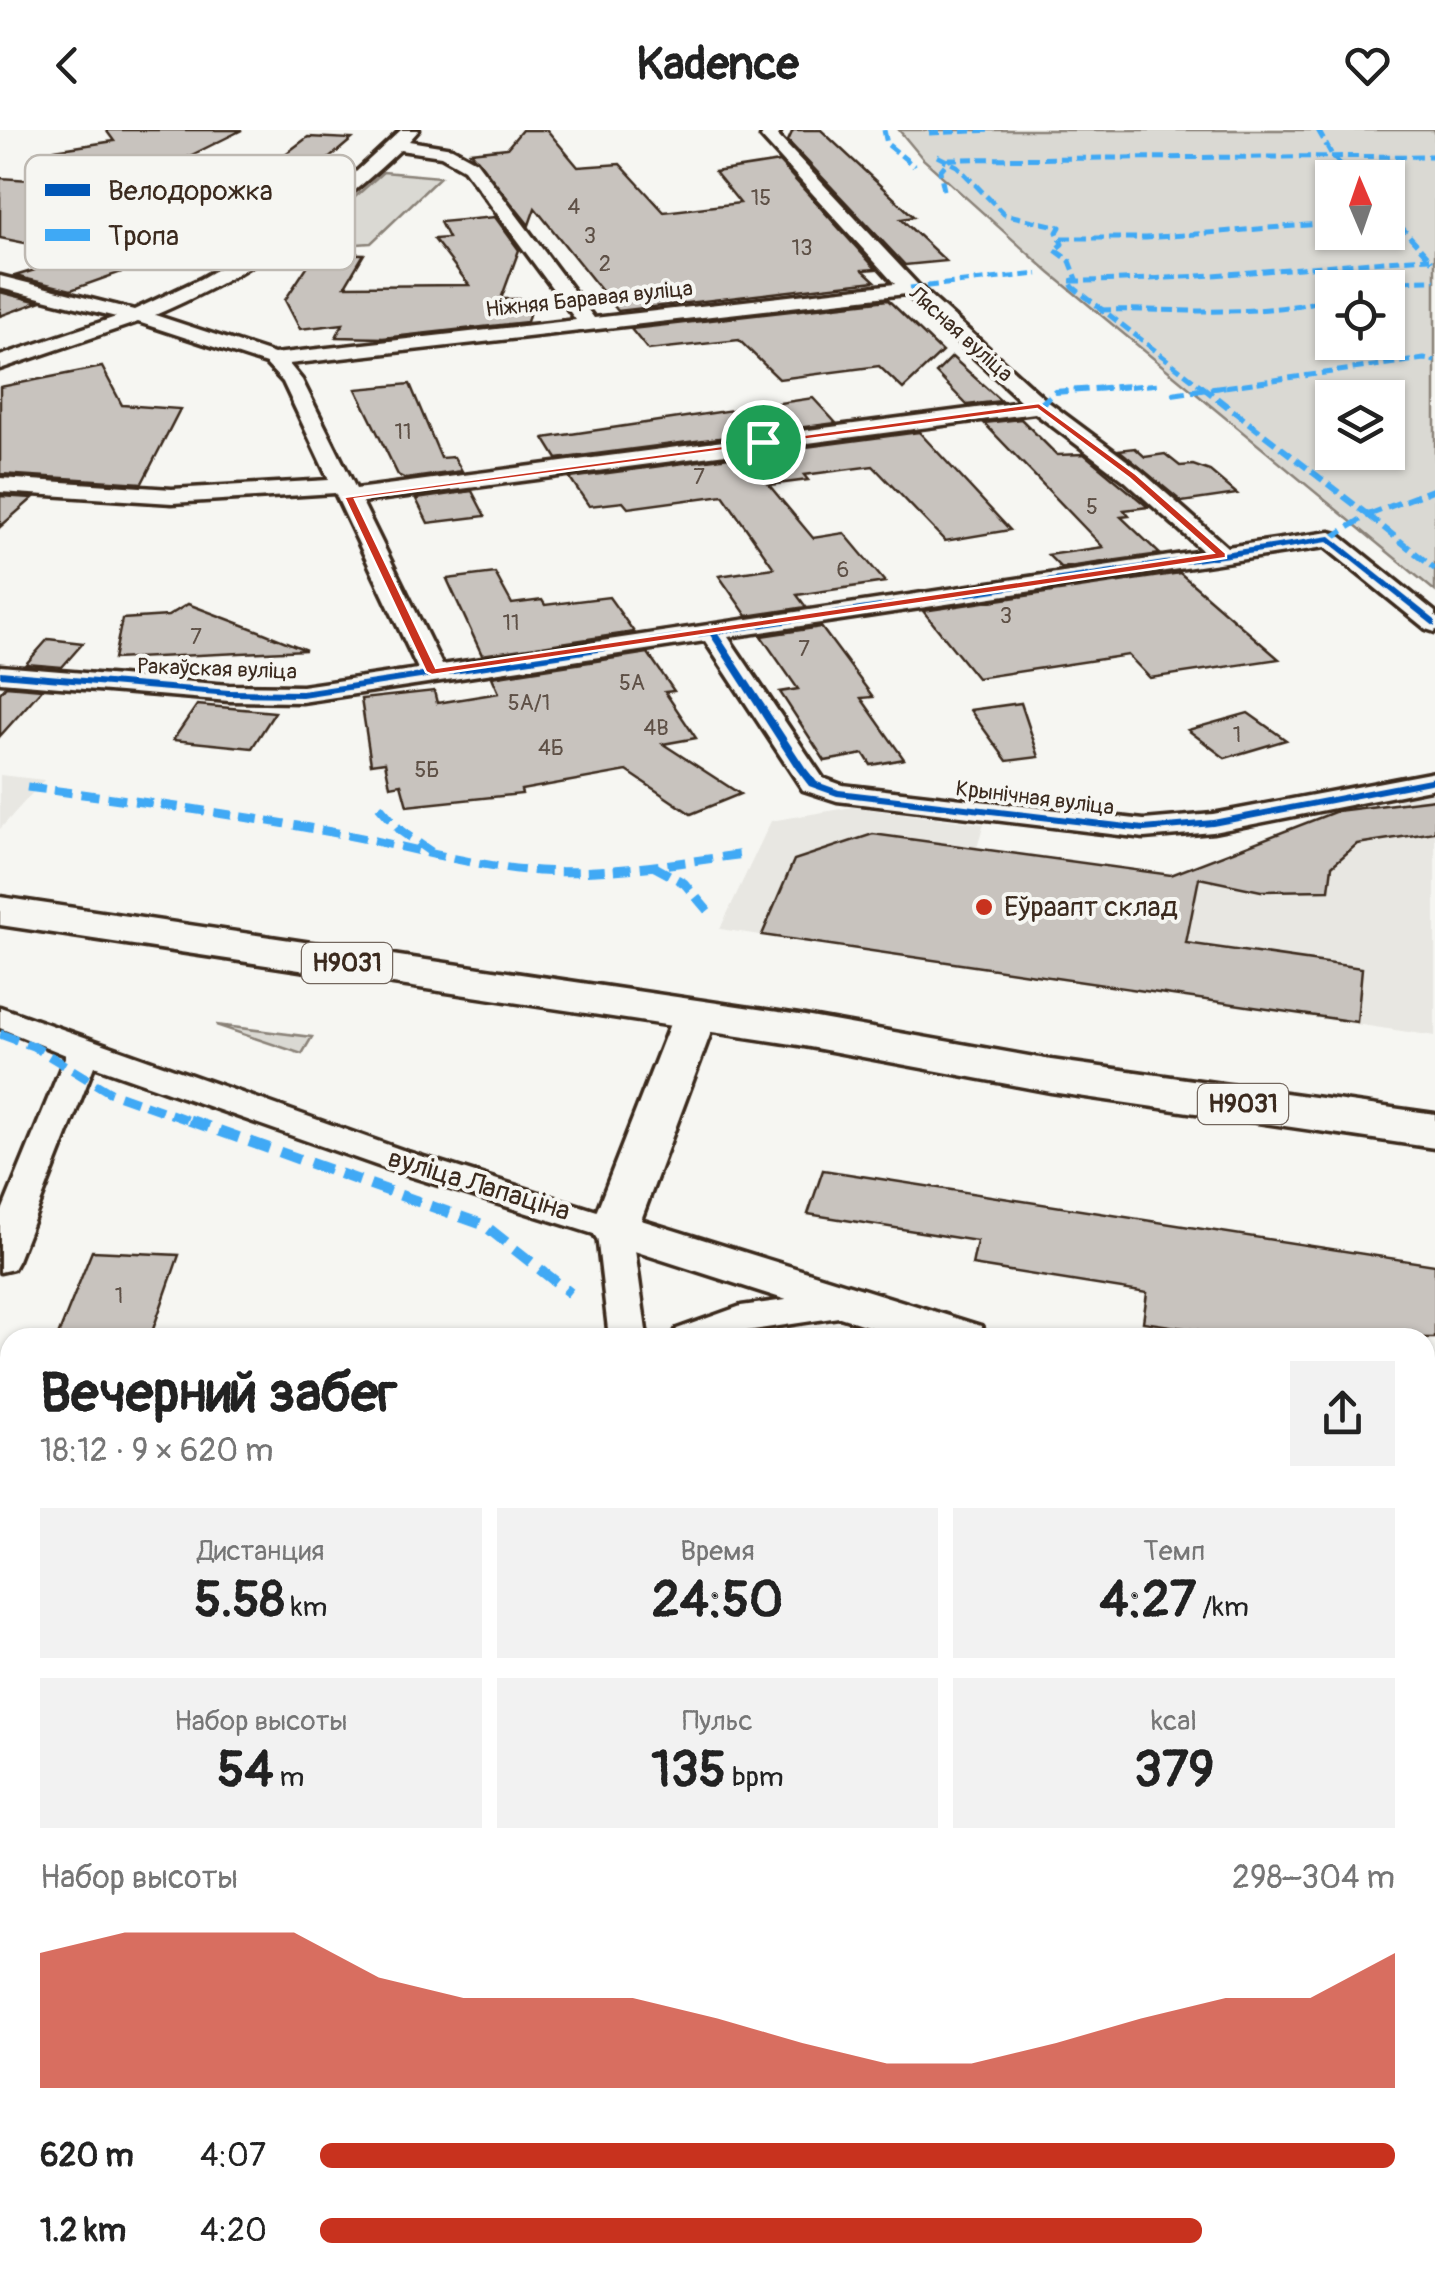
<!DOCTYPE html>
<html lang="ru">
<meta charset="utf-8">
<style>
:root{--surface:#fff;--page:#f2f2f2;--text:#222;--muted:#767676;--accent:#c8321e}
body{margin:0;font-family:Pangolin,sans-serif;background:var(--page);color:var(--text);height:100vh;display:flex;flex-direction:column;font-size:38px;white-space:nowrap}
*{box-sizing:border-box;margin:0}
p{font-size:32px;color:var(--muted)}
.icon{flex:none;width:55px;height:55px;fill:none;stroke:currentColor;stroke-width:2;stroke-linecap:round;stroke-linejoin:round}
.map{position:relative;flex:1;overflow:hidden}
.drawer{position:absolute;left:0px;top:1198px;width:1435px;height:962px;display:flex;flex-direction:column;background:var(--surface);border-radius:30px 30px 0 0;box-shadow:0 2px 8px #0004}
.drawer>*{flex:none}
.needle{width:65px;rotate:358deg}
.tools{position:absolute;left:1315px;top:30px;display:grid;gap:20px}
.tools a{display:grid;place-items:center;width:90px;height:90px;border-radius:0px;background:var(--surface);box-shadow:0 2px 8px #0004;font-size:50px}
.pin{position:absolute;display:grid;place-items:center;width:85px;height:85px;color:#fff;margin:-42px;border:5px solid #fff;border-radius:50%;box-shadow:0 2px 10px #0007}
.round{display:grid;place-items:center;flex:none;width:105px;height:105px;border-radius:0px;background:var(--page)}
.overview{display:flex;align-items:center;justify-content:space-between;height:170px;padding:0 40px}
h1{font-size:55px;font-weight:800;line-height:75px}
.stats{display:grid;grid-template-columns:repeat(3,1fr);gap:15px;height:170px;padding:10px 40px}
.stats div{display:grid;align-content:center;border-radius:0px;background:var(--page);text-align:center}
.stats b{font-size:50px;font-weight:800}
.stats small{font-size:28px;font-weight:400}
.stats p{font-size:28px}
.chart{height:280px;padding:20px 40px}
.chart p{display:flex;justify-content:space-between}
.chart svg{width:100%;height:180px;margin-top:10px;fill:var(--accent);opacity:.7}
ul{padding:0 40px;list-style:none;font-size:32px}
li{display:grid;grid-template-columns:160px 120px 1fr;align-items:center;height:75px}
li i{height:25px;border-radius:12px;background:var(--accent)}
header{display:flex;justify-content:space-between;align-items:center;height:130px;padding:0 40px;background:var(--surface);font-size:45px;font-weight:800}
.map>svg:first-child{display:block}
</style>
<header><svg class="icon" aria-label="back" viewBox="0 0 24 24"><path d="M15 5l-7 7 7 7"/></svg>Kadence<svg class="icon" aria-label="heart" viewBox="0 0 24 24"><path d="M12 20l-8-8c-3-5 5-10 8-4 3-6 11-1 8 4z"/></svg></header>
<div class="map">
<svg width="1435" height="2159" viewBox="0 0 1435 2159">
<rect width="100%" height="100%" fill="#f6f6f2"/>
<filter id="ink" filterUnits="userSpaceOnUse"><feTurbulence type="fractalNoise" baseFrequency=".01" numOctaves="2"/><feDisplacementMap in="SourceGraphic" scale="20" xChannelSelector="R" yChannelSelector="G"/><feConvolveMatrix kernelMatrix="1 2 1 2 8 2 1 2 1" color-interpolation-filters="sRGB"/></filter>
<g filter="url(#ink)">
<!-- built -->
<g fill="#e8e7e2">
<path d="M0,645L44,650L0,699Z"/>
<path d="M1435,656V906L720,799L771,691L852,677L984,694L977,718L1172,745L1339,681L1400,673L1391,663Z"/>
</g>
<!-- green -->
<g fill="#dad9d3" stroke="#8a8278" stroke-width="2.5" fill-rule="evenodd">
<path d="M899,0H1435V461L1050,143L923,29ZM1332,48H1388V102H1332ZM1332,158H1388V212H1332ZM1332,268H1388V322H1332Z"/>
<path d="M383,42L440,47L371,113L298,118Z"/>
<path d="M216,895L312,907L302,924Z"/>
</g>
<!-- building -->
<g fill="#c8c3be" stroke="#3b2a1e" stroke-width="2.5">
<path d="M106,0H242L93,74L79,70L70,122L0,108V48L62,52L35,23L114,11Z"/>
<path d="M522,0H547L578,37L620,34L664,82L740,73L715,42L779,32L876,139L863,140L875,151L618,181L535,78L529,95L470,22L507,18Z"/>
<path d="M793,0H821L914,87L901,89L946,131L905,135L788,11Z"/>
<path d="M308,7L352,9L300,53L316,54L275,91L205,84Z"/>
<path d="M495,87L519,120L501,169H533L527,192L383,208L336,207L343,194L300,199L285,170L316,123L364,124L345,156L469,155L434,109L448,108L440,92Z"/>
<path d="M164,101L172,124L71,160L15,146Z"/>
<path d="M0,162L39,172L0,186Z"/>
<path d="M888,170L942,222L903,259L879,236L779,249L739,210L648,220L631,199Z"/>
<path d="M952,227L1001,271L967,275L936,243Z"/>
<path d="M102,237L122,275L180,279L142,353L0,344V257Z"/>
<path d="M410,254L441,328L454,327L462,341L406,349L398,345L356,259Z"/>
<path d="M813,268L836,293L557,329L544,308Z"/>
<path d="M1021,289L1057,325L1084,324L1148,377L1124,380L1129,386L1121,387L1160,424L1061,438L1048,425L1103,417L984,293Z"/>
<path d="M919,302L1010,400L945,411L873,336L804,345L808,350L769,355L813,408L844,403L885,452L797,465L806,477L747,486L719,446L774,438L723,365L628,378L623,372L589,376L570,348Z"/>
<path d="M1135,318L1145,327L1165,324L1180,336L1193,335L1210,341L1237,364L1182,372L1119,320Z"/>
<path d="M472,361L485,386L428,393L416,369Z"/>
<path d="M0,366L33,368L0,397Z"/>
<path d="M495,443L512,474L542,470L545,475L609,467L634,502L482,525L447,449Z"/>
<path d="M1180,443L1279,529L1150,548L1128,525L977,548L923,481Z"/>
<path d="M188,474L259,501L306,520L114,529L122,489L168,486Z"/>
<path d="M821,497L873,567L861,568L904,629L871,635L864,624L825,631L780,562L798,559L761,506Z"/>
<path d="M48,509L83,513L62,537L26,534Z"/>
<path d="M648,523L674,561L665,562L696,608L663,614L740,664L691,684L627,641L521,660L522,664L407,676L401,654L390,656L385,632L371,634L361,569L434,561L437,573L499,563L492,547Z"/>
<path d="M6,556L42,559L0,606V563Z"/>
<path d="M1021,573L1039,627L1007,631L970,580Z"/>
<path d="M197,575L275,582L252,618L173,610Z"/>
<path d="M1248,583L1286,610L1225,628L1188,600Z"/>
<path d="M1435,669V702L1357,714L1332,736L1329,760L1261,761L1199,748L1186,813L1362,838L1357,892L762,805L794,730L873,704L1171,745L1337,681Z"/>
<path d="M823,1040L1435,1135V1208H1197L1198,1200L1143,1192L1147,1163L972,1135L977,1111L808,1084Z"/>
<path d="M92,1121L179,1125L150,1208H57Z"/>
</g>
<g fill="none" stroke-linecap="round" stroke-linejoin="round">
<!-- street casing -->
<g stroke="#3b2a1e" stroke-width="7">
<g id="street">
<path d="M401,0H419L409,11L452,18L476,31L594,188L895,154L761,7L765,0H781L778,6L917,154L1047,271L1141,341L1227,417L1330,402L1338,404L1435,482V502L1426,499L1325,417L728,507L823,648L842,655L1144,690L1213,684L1435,642V658L1213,702L1144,708L837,671L803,660L705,511L302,572L229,571L0,552V536L229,555L302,556L418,539L335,363L172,373L0,362V348L172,359L329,350L283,252L266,234L138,192L0,239V226L116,187L0,158V146L134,180L200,149L277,105L326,70ZM400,20L441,26L464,39L576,190L274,224L155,185C249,145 326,90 400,20ZM906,164L1022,272L356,359L302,250L289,234ZM1035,283L1125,351L1203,421L442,535L362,372Z"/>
<path d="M0,877L408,1022L626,1090L632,1098L647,1208H609L597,1105L384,1038L94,936L18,1130L13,1139L0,1142V1086L66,925L0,898Z"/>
<path d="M859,1160L872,1164L877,1173L872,1182L746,1201L729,1208H672L677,1199L741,1176Z"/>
<path d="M793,2150H847L849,2159H795Z"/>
</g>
</g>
<!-- secondary casing -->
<g stroke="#3b2a1e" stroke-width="7">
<g id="secondary">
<path d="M695,873L710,877L717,886L641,1090L981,1196L988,1208H905L597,1109L590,1098L673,886L680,877Z"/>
<path d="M1425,1343L1435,1346V1387L1425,1384Z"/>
</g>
</g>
<!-- primary casing -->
<g stroke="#3b2a1e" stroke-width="7">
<path id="primary" d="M0,767L799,885L1051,930L1435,984V1018L1051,962L799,915L0,795Z"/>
</g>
<!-- street -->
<use href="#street" fill="#f6f6f2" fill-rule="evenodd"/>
<!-- secondary -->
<use href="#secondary" fill="#f6f6f2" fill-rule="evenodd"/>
<!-- primary -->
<use href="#primary" fill="#f6f6f2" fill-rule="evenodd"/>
<!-- quiet-far3 -->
<g stroke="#3fa9f5" stroke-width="5" stroke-dasharray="11 5" stroke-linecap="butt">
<path d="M884,0L887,14L914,36"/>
<path d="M1318,0L1333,27L1354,48"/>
<path d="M929,3L993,0"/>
<path d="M937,26L957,36L1004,84L1060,97L1057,102L1062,114L1055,120L1070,131L1077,149L1070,151L1073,157L1205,259"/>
<path d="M944,60L940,41L950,29L1435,26"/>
<path d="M1388,82L1432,131"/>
<path d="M1061,108H1146L1332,93"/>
<path d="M1070,151C1190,151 1310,135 1430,128"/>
<path d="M910,158L1038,144"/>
<path d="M1355,158L1383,151L1435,150"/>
<path d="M1100,180C1178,178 1255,189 1332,168"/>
<path d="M1098,259L1160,254"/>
<path d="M1210,259L1424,229L1435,231"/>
</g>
<!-- quiet-far2 -->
<g stroke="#3fa9f5" stroke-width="6" stroke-dasharray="14 6" stroke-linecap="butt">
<path d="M1201,256L1368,385L1330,409"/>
<path d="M1172,264L1228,256"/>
<path d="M1039,276L1055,262L1130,256"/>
<path d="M1368,385L1435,439"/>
<path d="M1368,385L1435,359"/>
</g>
<!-- quiet-far1 -->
<g stroke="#3fa9f5" stroke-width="9" stroke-dasharray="18 9" stroke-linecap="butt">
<path d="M27,657C131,670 234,684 337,703C406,716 468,736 539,741C607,745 677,733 744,724"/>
<path d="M379,676L401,701L431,722"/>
<path d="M653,736L684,753L713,787"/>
<path d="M0,904L33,916L109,962L196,993"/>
</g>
<!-- quiet -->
<g stroke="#3fa9f5" stroke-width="11" stroke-dasharray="21 11" stroke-linecap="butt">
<path d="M189,990L484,1095L570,1163"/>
<path d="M787,1204L798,1208"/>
<path d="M1425,1422L1435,1425"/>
</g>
<!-- cycleway casing -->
<g stroke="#f6f6f2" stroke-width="7">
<path id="cycleway" d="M1330,406L1435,490V497L1328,412L718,504L805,637L817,652L839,660L1144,696L1213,690L1435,647V653L1213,696L1144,702L837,666L809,656L796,639L710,505L302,567L229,566L0,547V541L229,560L302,561L707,500L711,497L715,499Z"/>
</g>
<!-- cycleway -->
<use href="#cycleway" fill="#0057b8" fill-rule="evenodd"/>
</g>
</g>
<!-- route -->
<path fill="#c8321e" stroke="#fff" stroke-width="2.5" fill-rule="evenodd" d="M1039,273L1136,344L1226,423V428L432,545L426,542L344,367ZM1037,279L1129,348L1213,423L436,538L355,369Z"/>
<!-- markers -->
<circle fill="#c8321e" stroke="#f6f6f2" stroke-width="4" cx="984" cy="777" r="10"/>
<g text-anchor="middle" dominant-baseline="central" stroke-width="8" stroke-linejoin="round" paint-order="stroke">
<!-- number labels -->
<g font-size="22" fill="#5e5046">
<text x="761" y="68">15</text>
<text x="574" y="77">4</text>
<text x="590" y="106">3</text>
<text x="802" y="118">13</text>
<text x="605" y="134">2</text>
<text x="403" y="302">11</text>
<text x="699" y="347">7</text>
<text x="1092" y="377">5</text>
<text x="843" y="440">6</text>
<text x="1006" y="486">3</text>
<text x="511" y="493">11</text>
<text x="196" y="507">7</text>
<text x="804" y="519">7</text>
<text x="632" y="553">5А</text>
<text x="529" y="573">5А/1</text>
<text x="656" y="598">4В</text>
<text x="1237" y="605">1</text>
<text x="551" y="618">4Б</text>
<text x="427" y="640">5Б</text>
<text x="119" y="1166">1</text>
</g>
<!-- far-street labels -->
<g font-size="22" fill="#3b2a1e" stroke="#f6f6f2">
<text transform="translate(589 169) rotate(-6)">Ніжняя Баравая вуліца</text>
<text transform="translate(961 204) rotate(42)">Лясная вуліца</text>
<text transform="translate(217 539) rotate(2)">Ракаўская вуліца</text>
<text transform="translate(1035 668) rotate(7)">Крынічная вуліца</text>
</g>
<!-- shield labels -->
<g fill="#f6f6f2" stroke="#73675e" stroke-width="2.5">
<rect x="302" y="813" width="90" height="40" rx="8"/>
<rect x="1198" y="954" width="90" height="40" rx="8"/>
</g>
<g font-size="25" font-weight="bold" fill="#3b2a1e">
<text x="347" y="833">Н9031</text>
<text x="1243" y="974">Н9031</text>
</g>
<!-- poi labels -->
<g font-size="28" fill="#3b2a1e" stroke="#f6f6f2" text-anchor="start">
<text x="1004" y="777">Еўраапт склад</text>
</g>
<!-- street labels -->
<g font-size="28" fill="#3b2a1e" stroke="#f6f6f2">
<text transform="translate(479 1055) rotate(17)">вуліца Лапаціна</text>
</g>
</g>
<!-- legend -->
<rect x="25" y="25" width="330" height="115" rx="15" fill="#f6f6f2" stroke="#beb9b2" stroke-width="2.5"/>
<rect x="45" y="54" width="45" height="12" fill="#0057b8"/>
<rect x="45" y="99" width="45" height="12" fill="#3fa9f5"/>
<g font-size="28" fill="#3b2a1e">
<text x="108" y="70">Велодорожка</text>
<text x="108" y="115">Тропа</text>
</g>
</svg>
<div class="tools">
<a><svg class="needle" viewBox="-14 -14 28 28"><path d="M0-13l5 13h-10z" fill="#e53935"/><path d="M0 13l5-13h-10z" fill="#767676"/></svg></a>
<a><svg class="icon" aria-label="locate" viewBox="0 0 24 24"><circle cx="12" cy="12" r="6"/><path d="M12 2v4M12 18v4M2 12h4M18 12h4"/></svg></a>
<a><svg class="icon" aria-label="layers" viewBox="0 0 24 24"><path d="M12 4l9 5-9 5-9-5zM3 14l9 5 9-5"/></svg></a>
</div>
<div class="pin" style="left:763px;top:312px;background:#1e9e55"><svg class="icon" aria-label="arrive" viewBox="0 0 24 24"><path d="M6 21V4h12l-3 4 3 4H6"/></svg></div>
<section class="drawer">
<div class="overview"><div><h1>Вечерний забег</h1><p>18:12 · 9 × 620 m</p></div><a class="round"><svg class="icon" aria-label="share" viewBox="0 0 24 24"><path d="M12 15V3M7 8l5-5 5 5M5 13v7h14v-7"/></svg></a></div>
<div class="stats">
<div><p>Дистанция</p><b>5.58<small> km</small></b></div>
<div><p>Время</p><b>24:50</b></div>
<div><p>Темп</p><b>4:27<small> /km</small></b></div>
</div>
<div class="stats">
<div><p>Набор высоты</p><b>54<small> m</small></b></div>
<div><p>Пульс</p><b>135<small> bpm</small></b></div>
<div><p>kcal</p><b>379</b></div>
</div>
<div class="chart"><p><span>Набор высоты</span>298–304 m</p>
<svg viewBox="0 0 160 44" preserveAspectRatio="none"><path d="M0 44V11L10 6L20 6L30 6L40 17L50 22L60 22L70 22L80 27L90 33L100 38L110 38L120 33L130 27L140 22L150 22L160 11V44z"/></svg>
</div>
<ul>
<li><b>620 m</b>4:07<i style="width:100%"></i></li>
<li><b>1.2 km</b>4:20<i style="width:82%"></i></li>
</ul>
</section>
</div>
